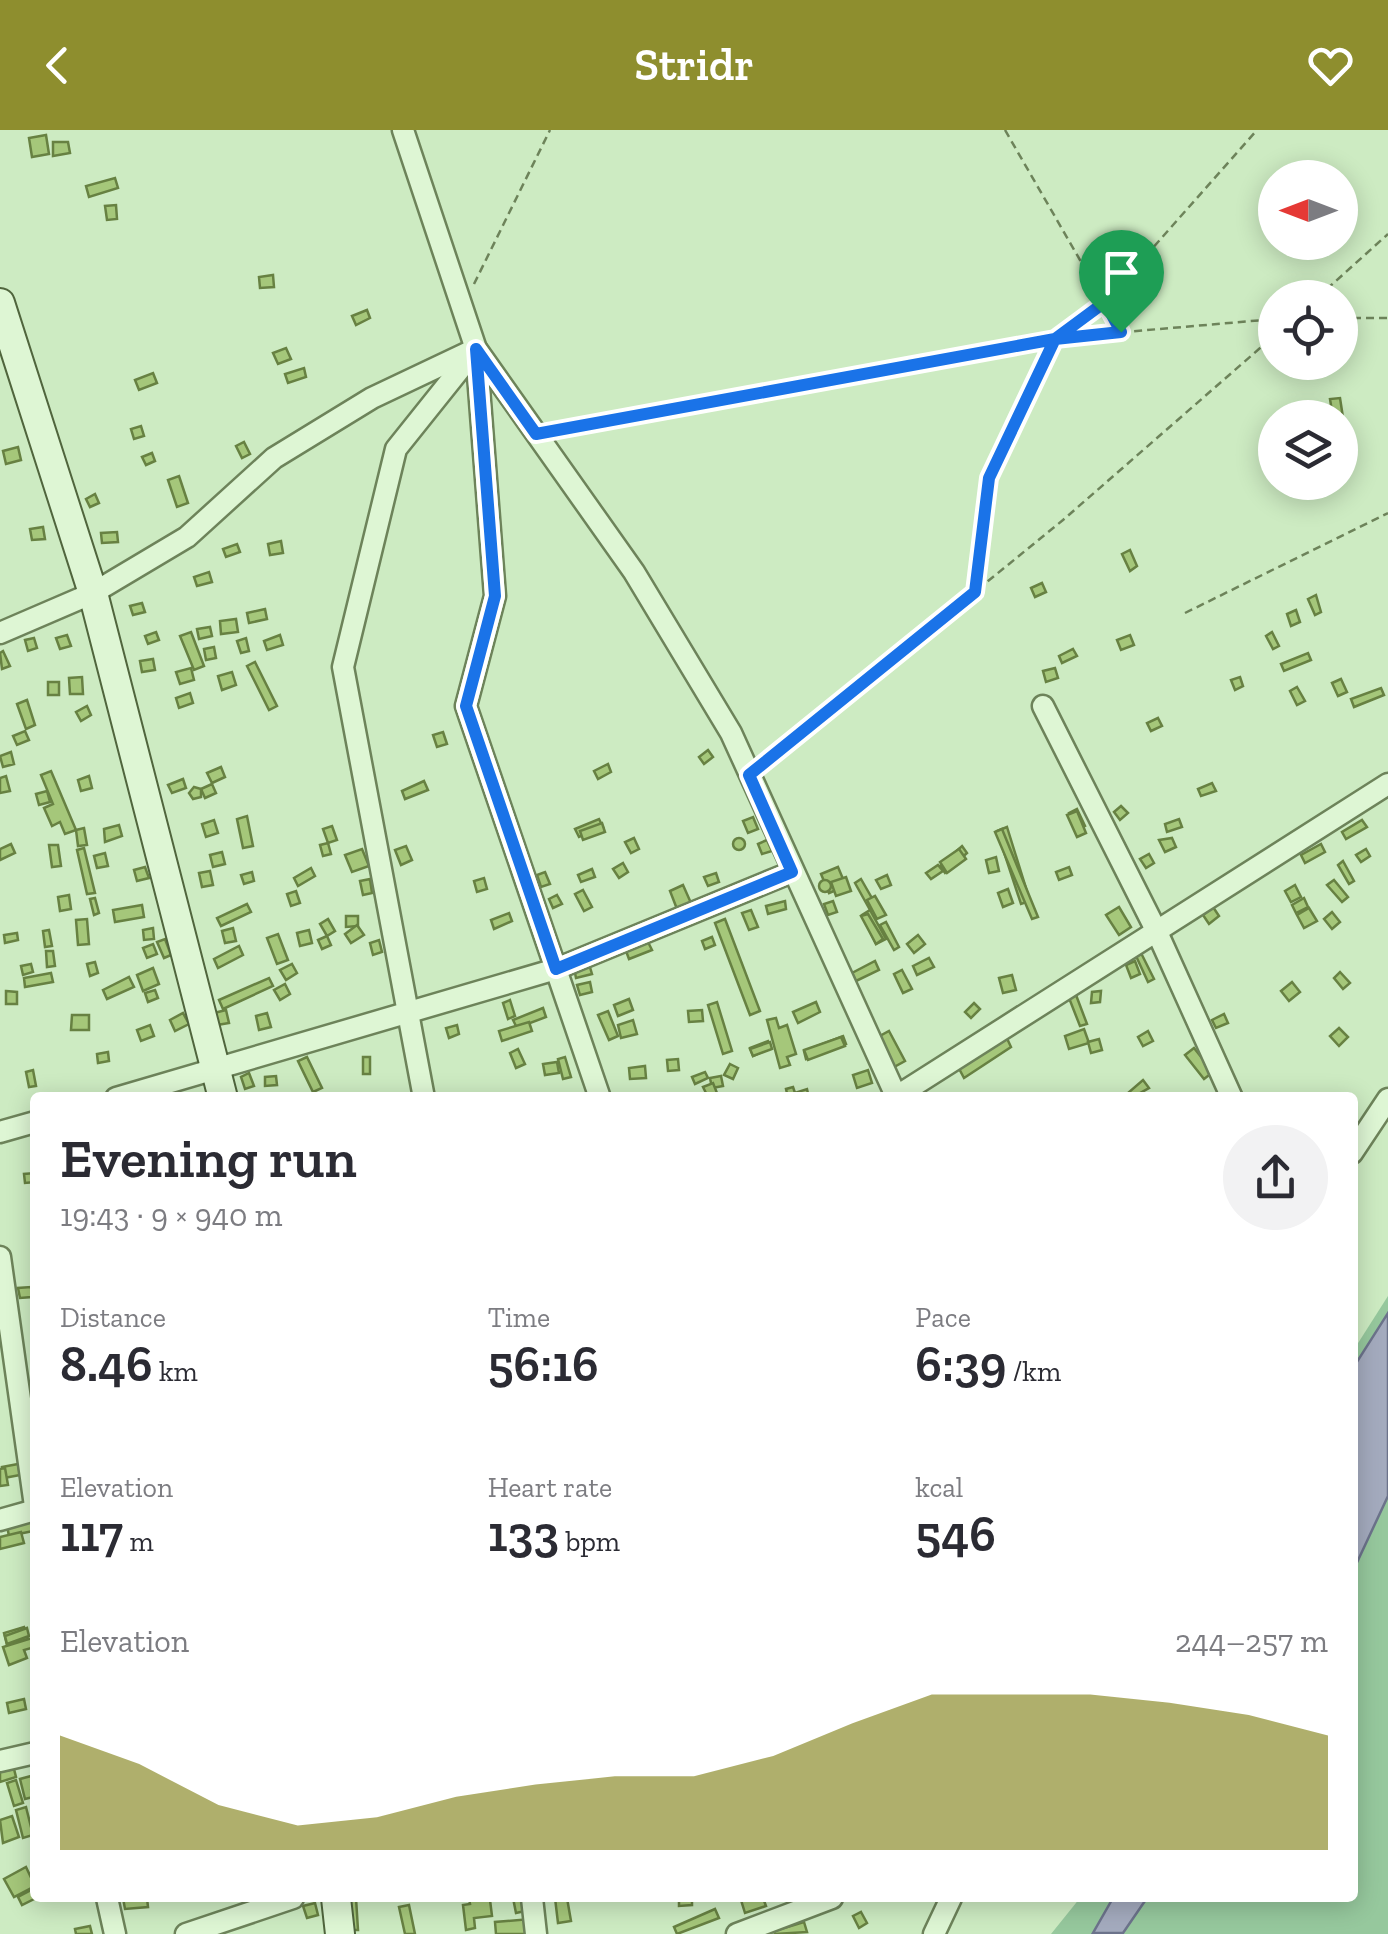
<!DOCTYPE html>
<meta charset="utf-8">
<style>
:root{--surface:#fff;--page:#f2f2f3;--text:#2b2b33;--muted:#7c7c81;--accent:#8e8e2e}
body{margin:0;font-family:"Zilla Slab",serif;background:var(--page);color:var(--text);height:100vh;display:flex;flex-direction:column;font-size:38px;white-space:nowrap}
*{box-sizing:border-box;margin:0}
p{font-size:32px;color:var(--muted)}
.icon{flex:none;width:55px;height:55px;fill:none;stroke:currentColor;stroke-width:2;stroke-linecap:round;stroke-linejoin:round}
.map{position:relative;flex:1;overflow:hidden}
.sheet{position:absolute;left:30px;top:962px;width:1328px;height:810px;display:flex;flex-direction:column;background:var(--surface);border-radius:10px;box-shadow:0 5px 25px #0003}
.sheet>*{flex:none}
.needle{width:65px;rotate:270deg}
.tools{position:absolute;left:1258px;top:30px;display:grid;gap:20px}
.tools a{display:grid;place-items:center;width:100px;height:100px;border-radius:50%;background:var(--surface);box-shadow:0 5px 25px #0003;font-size:50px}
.pin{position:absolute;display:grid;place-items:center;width:85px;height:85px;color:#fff;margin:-102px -42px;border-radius:50% 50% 50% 0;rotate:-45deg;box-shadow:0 0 10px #0007}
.pin .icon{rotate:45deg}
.round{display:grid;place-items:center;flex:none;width:105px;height:105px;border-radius:52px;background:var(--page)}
.summary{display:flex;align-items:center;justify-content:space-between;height:170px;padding:0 30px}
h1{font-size:55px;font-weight:600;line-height:75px}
.stats{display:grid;grid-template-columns:repeat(3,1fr);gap:15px;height:170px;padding:10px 30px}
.stats div{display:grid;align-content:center}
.stats b{font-size:50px;font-weight:600}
.stats small{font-size:28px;font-weight:400}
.stats p{font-size:28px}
.chart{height:280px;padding:20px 30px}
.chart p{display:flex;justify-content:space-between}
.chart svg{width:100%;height:180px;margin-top:10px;fill:var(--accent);opacity:.7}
header{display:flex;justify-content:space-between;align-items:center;height:130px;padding:0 30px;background:var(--accent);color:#fff;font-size:45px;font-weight:600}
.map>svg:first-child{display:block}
</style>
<header><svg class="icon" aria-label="back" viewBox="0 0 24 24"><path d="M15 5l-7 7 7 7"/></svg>Stridr<svg class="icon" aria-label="heart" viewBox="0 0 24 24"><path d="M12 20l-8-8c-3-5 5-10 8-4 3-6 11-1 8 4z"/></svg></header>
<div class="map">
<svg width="1388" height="1804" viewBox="0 0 1388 1804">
<rect width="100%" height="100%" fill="#cdebc2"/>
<!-- green -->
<g fill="#96c89d">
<path d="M1388,1166V1183L1353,1238V1221Z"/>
<path d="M1388,1366V1804H1051L1080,1768H1113L1094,1803H1123L1147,1768H1352L1353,1441Z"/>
</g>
<!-- water -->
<g fill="#a4abbe" stroke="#6c738b" stroke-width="2.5">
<path d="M1388,1183V1366L1353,1441V1238Z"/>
<path d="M1113,1768H1147L1123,1803H1093Z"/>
</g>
<!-- building -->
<g fill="#a5c77a" stroke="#678142" stroke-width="2.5">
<path d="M46,5L49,24L32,27L29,8Z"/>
<path d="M53,12H68L70,23L53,26Z"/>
<path d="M115,48L118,58L89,67L86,56Z"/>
<path d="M116,75L117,89L107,90L105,76Z"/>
<path d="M273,145L274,157L260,158L259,147Z"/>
<path d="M367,180L370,188L356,195L352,186Z"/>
<path d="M286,218L291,229L278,234L273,223Z"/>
<path d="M304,238L306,247L288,253L285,244Z"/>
<path d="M153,243L157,253L139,260L135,250Z"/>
<path d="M1340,268L1344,294H1340V288H1333L1330,269Z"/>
<path d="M141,296L144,306L134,309L131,299Z"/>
<path d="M244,312L250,324L242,328L236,316Z"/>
<path d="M18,317L21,330L6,334L3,321Z"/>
<path d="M152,323L155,331L146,335L142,327Z"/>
<path d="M179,346L188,373L177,377L168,350Z"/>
<path d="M95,364L99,373L90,377L86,369Z"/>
<path d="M43,397L45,409L32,410L30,399Z"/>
<path d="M117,402L118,412L102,413L101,403Z"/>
<path d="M281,411L283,423L270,425L268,414Z"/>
<path d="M237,414L240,422L226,427L223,419Z"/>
<path d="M1130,420L1137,436L1130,441L1122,424Z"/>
<path d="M209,442L212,452L197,456L194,447Z"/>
<path d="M1042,453L1046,462L1035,467L1031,458Z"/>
<path d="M1316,465L1321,482L1315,485L1308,469Z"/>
<path d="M142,473L145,482L133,485L130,476Z"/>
<path d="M265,479L267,489L249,493L247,483Z"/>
<path d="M1296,480L1300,492L1291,496L1287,484Z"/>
<path d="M236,489L238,502L221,504L220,491Z"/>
<path d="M210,497L212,506L199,509L197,499Z"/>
<path d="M156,502L159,510L148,514L145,506Z"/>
<path d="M191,502L204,536L194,540L180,506Z"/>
<path d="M1272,502L1279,516L1273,519L1266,506Z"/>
<path d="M67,505L71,516L60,519L56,508Z"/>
<path d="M280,505L283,515L267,520L264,511Z"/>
<path d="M1130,505L1134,515L1121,520L1117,510Z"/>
<path d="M34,508L37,518L28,521L25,510Z"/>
<path d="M246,508L249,521L241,523L237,511Z"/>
<path d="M214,517L216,528L206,530L204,519Z"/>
<path d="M1073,519L1077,526L1062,533L1059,526Z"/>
<path d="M3,521L10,536L2,539L0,523Z"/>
<path d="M1308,523L1311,530L1284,541L1281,534Z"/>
<path d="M153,529L155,540L142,542L140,531Z"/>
<path d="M255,532L277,576L269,580L247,536Z"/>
<path d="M191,538L194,550L180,554L176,542Z"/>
<path d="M1055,538L1058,548L1046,552L1043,541Z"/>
<path d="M232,542L236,555L222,560L218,546Z"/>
<path d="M82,547L83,564H70L69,548Z"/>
<path d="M1240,547L1243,556L1235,560L1231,550Z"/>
<path d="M1341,549L1347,562L1338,566L1332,553Z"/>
<rect x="48" y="552" width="11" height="13"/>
<path d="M1297,557L1305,571L1297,575L1290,561Z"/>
<path d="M1381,558L1384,565L1354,577L1351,569Z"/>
<path d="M190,563L193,573L179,578L176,568Z"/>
<path d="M27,570L35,595L26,599L17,574Z"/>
<path d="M87,576L91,585L81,591L76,582Z"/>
<path d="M1158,588L1162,596L1151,601L1147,593Z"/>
<path d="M25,601L29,610L17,615L13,606Z"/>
<path d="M443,602L447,614L437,617L433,605Z"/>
<path d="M708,620L713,627L704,634L699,627Z"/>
<path d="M11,622L14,634L3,637L0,626Z"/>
<path d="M608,634L611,642L598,649L594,641Z"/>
<path d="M221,637L225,647L212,653L207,643Z"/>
<path d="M51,641L76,700L65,704L60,692L52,696L44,678L53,674L41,645Z"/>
<path d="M6,646L10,661L0,663V648Z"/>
<path d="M89,646L92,658L81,661L78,650Z"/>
<path d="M183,649L186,658L172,663L168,655Z"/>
<path d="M424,651L428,660L405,669L402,661Z"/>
<path d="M1212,653L1216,661L1201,666L1198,659Z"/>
<path d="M212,654L216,663L205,668L201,659Z"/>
<path d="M194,657L201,659V667L193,669L189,663Z"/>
<path d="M47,661L50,672L39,675L36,664Z"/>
<path d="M1121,676L1128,683L1120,690L1114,682Z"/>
<path d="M1077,679L1085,696L1077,700L1069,683Z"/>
<path d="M1077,681L1086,703L1077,707L1067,685Z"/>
<path d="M247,686L253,716L243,718L237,689Z"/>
<path d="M753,687L758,699L748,703L743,691Z"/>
<path d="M599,689L603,697L579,707L575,699Z"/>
<path d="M1179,689L1182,697L1167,702L1165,694Z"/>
<path d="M214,690L218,703L206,707L202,694Z"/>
<path d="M1362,690L1367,697L1346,709L1342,702Z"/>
<path d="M602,693L605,702L583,710L580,701Z"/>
<path d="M119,695L122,706L105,712L104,699Z"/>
<path d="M332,696L337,710L328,713L323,699Z"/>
<path d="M1007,697L1030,771L1021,774L997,701Z"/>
<path d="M84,698L87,715L78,716L76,700Z"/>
<path d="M1002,699L1038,787L1032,789L995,702Z"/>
<path d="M634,708L639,719L631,723L625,712Z"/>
<path d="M1172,708L1176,717L1165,722L1159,710Z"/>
<circle cx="739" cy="714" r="6"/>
<path d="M767,710L772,721L762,724L758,714Z"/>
<path d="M328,713L331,724L323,726L320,715Z"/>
<path d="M11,714L15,723L0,730V719Z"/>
<path d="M1321,714L1325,722L1305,733L1301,725Z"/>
<path d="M49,715H58L61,736L52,737Z"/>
<path d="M406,716L412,730L401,735L395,720Z"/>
<path d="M962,716L967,723L945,743L940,736Z"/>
<path d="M84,718L95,763L87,764L77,720Z"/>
<path d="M362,719L369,736L352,742L345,725Z"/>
<path d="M959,719L966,729L947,743L940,732Z"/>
<path d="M1366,719L1370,726L1361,732L1356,725Z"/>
<path d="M222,722L225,734L213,737L210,725Z"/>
<path d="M105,723L108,736L97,738L94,726Z"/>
<path d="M1149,724L1154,733L1146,738L1140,729Z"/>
<path d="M996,727L999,741L989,743L986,730Z"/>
<path d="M1343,731L1354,751L1349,754L1338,735Z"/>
<path d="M623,733L628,742L619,748L613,739Z"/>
<path d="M938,735L943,741L931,749L926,743Z"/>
<path d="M145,737L149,748L137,751L134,740Z"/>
<path d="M838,737L846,756L829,763L821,744Z"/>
<path d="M1069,737L1072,745L1059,750L1056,742Z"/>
<path d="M311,738L315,746L298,756L294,748Z"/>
<path d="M592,739L595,747L581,752L578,745Z"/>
<path d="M210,741L213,755L202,757L199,743Z"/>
<path d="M252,742L254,751L244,754L241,745Z"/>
<path d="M545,742L550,754L541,757L537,745Z"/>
<path d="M716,743L719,752L708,756L704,747Z"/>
<path d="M887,745L891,755L881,759L876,750Z"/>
<path d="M846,747L851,761L836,766L831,752Z"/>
<path d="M484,748L487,759L477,762L474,751Z"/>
<path d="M370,749L372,763L363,765L360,751Z"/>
<path d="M861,749L877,777L870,780L855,753Z"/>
<path d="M1334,750L1348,767L1342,772L1327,755Z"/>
<circle cx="825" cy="756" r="6"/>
<path d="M683,755L691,773L677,779L670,761Z"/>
<path d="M1295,755L1301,767L1291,772L1285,761Z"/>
<path d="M1008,759L1013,773L1003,777L998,763Z"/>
<path d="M583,760L592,777L584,781L575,764Z"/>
<path d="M296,761L300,773L291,776L287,764Z"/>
<path d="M69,765L71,779L60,781L58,767Z"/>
<path d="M557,765L562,774L553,778L549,769Z"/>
<path d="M875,766L886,785L877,789L867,770Z"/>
<path d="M95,768L99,783L94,785L90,769Z"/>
<path d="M1304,768L1308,777L1296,783L1292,775Z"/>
<path d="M785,771L786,779L768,784L766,776Z"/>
<path d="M833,771L837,782L828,785L824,774Z"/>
<path d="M247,774L251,782L221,796L217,788Z"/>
<path d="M142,775L144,787L115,792L113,780Z"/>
<path d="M1119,777L1131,797L1119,805L1106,785Z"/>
<path d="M1213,777L1219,786L1209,794L1203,785Z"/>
<path d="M1309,778L1317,791L1304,798L1297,785Z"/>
<path d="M751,780L758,797L749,800L742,783Z"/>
<path d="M870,780L886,809L876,814L862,785Z"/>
<path d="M1332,782L1340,792L1332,799L1324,789Z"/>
<path d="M509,783L512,791L494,799L491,790Z"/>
<path d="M868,784L883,809L876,814L861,786Z"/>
<path d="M346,786H358V796L346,797Z"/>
<path d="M87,789L89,814L78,815L76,790Z"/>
<path d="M328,789L335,801L327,806L320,794Z"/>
<path d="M725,789L760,881L750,885L715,793Z"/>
<path d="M886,792L899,817L894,820L880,795Z"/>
<path d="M357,795L364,805L351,813L345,804Z"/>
<path d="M153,798L154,809L144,810L143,800Z"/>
<path d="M233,798L236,811L225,813L222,801Z"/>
<path d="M49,800L52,816L45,817L43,801Z"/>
<path d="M309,800L312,813L300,816L297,803Z"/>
<path d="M17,803L18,810L5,813L4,805Z"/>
<path d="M278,804L288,830L277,834L267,808Z"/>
<path d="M918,805L925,814L914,823L907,814Z"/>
<path d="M327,806L331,815L322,819L318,810Z"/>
<path d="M712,807L715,815L705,819L702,811Z"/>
<path d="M165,809L171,825L164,828L157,812Z"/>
<path d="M379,810L382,822L373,825L370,813Z"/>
<path d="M648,812L652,820L629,829L626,821Z"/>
<path d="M153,814L157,824L147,828L143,818Z"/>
<path d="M239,816L243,825L218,838L214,829Z"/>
<path d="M46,821H53L55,836L47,837Z"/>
<path d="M1141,823L1154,849L1148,852L1136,826Z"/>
<path d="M929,828L934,837L917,845L913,836Z"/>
<path d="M875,831L879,840L856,851L852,843Z"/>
<path d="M1135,831L1140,844L1131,848L1126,835Z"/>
<path d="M95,832L98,843L90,846L87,834Z"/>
<path d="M31,834L33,842L23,845L21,836Z"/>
<path d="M292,834L297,843L286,850L280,840Z"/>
<path d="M589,834L592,844L576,848L574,838Z"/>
<path d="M153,838L159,854L143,861L137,845Z"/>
<path d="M902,840L912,859L903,863L894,844Z"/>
<path d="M1340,842L1350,853L1343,859L1334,848Z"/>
<path d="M51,843L53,852L25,857L24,848Z"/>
<path d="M1012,845L1016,860L1003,863L999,848Z"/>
<path d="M129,847L134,857L107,869L103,860Z"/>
<path d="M269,848L273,856L223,879L219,870Z"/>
<path d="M590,852L592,862L580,865L577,855Z"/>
<path d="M1292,852L1300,862L1289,871L1281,861Z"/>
<path d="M285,854L290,864L280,870L274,860Z"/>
<path d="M155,860L158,868L148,872L145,863Z"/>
<path d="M6,861L17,862V874H6Z"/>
<path d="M1101,861L1100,872L1091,873L1092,862Z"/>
<path d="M1076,865L1087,894L1080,896L1069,868Z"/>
<path d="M629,869L633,880L618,886L614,875Z"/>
<path d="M510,870L515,886L508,889L503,873Z"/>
<path d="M717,872L732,921L723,924L708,875Z"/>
<path d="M816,872L820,882L798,893L793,882Z"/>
<path d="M974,873L980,879L971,888L965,882Z"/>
<path d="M543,878L546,887L517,898L513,890Z"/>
<path d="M226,880L229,893L217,895L214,883Z"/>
<path d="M702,880L703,891L689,892L688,881Z"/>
<path d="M608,881L618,906L609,910L598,885Z"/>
<path d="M183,883L189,894L175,901L170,890Z"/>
<path d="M267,883L271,897L259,900L256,886Z"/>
<path d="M1224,884L1228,893L1216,898L1212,890Z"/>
<path d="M72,885H89V900H71Z"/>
<path d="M776,888L779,898L787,895L796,924L787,927L790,935L780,938L767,890Z"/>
<path d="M633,890L637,904L621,908L618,895Z"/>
<path d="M529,892L532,901L502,911L499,901Z"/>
<path d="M150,895L154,906L141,911L137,900Z"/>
<path d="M457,895L459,904L449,908L446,898Z"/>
<path d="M1339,898L1348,907L1339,916L1330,906Z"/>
<path d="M1084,899L1089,913L1069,919L1065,906Z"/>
<path d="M889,901L905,931L894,937L878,907Z"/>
<path d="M1148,901L1153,911L1143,916L1138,907Z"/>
<path d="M1004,902L1011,917L964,948L955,931Z"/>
<path d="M843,906L846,914L806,929L804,921Z"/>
<path d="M841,907L845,916L808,930L804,920Z"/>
<path d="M1099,909L1102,920L1091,923L1088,912Z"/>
<path d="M768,911L771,918L753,926L750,918Z"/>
<path d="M770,912L772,919L753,926L750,919Z"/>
<path d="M1194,918L1213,942L1204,949L1185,925Z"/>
<path d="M518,919L525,934L516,938L510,923Z"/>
<path d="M108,922L109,931L98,933L97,924Z"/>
<path d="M307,927L322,958L313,962L298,931Z"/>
<rect x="363" y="927" width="7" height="17"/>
<path d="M565,927L571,947L563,949L558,929Z"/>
<path d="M678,929L679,940L668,941L667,930Z"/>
<path d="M557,932L559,943L545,945L543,934Z"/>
<path d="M730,934L738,938L733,949L724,945Z"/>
<path d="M645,936L646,948L630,949L629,938Z"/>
<path d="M33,940L36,956L29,957L26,942Z"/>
<path d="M868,940L872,953L857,958L853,945Z"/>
<path d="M705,942L708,948L695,954L692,947Z"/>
<path d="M249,943L254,956L245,959L241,947Z"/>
<path d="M276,946L277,955L265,956V947Z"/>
<path d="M721,946L723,956L712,958L710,948Z"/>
<path d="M1143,950L1149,958L1131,968L1128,963Z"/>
<path d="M713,953L717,963L708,967L703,957Z"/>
<path d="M793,957L795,963L807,959L809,968H788L786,959Z"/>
<path d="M35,1043V1052L25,1053L24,1044Z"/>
<path d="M31,1157L32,1167L20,1168L18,1158Z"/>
<path d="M18,1334L20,1345L4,1348L2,1337Z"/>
<path d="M5,1338L8,1355L0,1356V1339Z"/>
<path d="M31,1391L33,1401L9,1406L7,1396Z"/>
<path d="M21,1402L24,1413L0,1419V1407Z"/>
<path d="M24,1497L28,1509L7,1515L4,1503Z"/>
<path d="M27,1498L29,1506L7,1514L5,1506Z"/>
<path d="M32,1508L35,1517L24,1520L27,1528L9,1535L3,1517Z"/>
<path d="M24,1569L26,1579L9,1583L7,1573Z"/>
<path d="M14,1639L16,1647L0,1652V1642Z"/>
<path d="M35,1645V1664L31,1659L33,1667L25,1669L20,1649Z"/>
<path d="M16,1650L23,1673L14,1676L7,1653Z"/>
<path d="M26,1677L33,1705L23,1708L16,1680Z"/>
<path d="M12,1686L19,1707L3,1713L0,1690Z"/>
<path d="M26,1737L35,1756L14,1767L4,1749Z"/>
<path d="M35,1758L36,1768L22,1775L18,1767Z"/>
<path d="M123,1768H147L148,1777L125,1779Z"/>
<path d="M348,1768H356L358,1800H349Z"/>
<path d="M469,1768L490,1770L492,1786L474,1788L475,1798L466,1800L463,1775L470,1774Z"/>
<path d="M513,1768H522L525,1781L516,1783Z"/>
<path d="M555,1768H567L571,1791L558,1793Z"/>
<path d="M679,1768H692V1775L679,1776Z"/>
<path d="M763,1768L766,1776L745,1783L741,1770Z"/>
<path d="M315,1773L318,1785L307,1788L303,1776Z"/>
<path d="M409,1775L415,1804H405L399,1777Z"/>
<path d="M715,1779L719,1788L677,1804L674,1797Z"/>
<path d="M861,1782L867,1793L859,1798L853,1786Z"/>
<path d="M530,1789L531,1804H496L495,1792Z"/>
<path d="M804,1792L807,1802L775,1804L774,1801Z"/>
<path d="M90,1796L92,1804H76L75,1799Z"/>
</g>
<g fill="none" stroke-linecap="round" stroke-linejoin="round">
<!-- minor casing -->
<g stroke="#6d835a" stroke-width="25">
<g id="minor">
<path d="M403,0L476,219L495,466L466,576L600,968"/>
<path d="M477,220L634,442L731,603L897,968"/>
<path d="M0,503L93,463L187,407L274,328L372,268L469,222"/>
<path d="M1043,576L1157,802L1232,968"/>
<path d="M116,968L556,839L792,742"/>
<path d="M424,968L343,537L396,319L476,219"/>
<path d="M894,968L1388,654"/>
<path d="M0,1002L35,992"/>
<path d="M1352,1023L1388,969"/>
<path d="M0,1127L35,1376"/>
<path d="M0,1390L35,1380"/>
<path d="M0,1631L35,1623"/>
<path d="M107,1768L115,1804"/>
<path d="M532,1768L536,1804"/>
<path d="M186,1804L293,1768"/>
<path d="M737,1804L832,1768"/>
<path d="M934,1804L951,1768"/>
</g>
</g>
<!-- secondary casing -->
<g stroke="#50653d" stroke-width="32">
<g id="secondary">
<path d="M0,173L93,463L223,968"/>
<path d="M336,1768L340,1804"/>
</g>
</g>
<!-- path -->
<g stroke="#6d835a" stroke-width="2.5" stroke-dasharray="8 5" stroke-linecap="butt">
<path d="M1005,0L1121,201"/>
<path d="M474,154L550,0"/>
<path d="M1317,168L1388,104"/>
<path d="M1340,188H1388"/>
<path d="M558,301L1067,207L1275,189"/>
<path d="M975,460L989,348L1055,209L1105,172L1257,0"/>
<path d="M1185,483L1388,383"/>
<path d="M766,632L1063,390L1275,205"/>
</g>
<!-- minor -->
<use href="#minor" stroke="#def6d4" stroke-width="20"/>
<!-- secondary -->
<use href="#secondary" stroke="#def6d4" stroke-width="28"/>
</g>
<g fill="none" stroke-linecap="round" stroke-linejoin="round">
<!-- route casing -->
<g stroke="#fff" stroke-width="20">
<path id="route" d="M1121,202L1055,209C882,241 709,273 536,304L476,219L495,466L466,576L556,839L792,742L749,645L975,462L989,348L1055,209L1105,172L1121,202"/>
</g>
<!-- route -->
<use href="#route" stroke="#1a73e8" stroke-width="12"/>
</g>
</svg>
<div class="tools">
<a><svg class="needle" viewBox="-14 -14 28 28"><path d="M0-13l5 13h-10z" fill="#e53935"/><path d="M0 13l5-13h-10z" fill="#7c7c81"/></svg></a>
<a><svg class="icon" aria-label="locate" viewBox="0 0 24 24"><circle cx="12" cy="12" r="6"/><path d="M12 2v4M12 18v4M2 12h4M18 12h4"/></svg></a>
<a><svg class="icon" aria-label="layers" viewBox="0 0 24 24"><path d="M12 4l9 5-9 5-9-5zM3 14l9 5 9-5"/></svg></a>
</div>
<div class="pin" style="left:1121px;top:202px;background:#1e9e55"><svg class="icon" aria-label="arrive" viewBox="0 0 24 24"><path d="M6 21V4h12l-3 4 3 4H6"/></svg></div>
<section class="sheet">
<div class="summary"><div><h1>Evening run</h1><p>19:43 · 9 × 940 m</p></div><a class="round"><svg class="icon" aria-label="share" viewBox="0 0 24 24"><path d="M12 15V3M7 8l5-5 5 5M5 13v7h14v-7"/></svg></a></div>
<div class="stats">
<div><p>Distance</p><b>8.46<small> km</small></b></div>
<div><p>Time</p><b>56:16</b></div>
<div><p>Pace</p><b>6:39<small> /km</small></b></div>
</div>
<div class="stats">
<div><p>Elevation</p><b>117<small> m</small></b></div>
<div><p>Heart rate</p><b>133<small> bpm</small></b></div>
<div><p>kcal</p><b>546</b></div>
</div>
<div class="chart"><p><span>Elevation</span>244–257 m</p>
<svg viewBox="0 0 160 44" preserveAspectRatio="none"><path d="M0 44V16L10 23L20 33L30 38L40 36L50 31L60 28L70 26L80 26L90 21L100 13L110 6L120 6L130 6L140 8L150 11L160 16V44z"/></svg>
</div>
</section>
</div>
